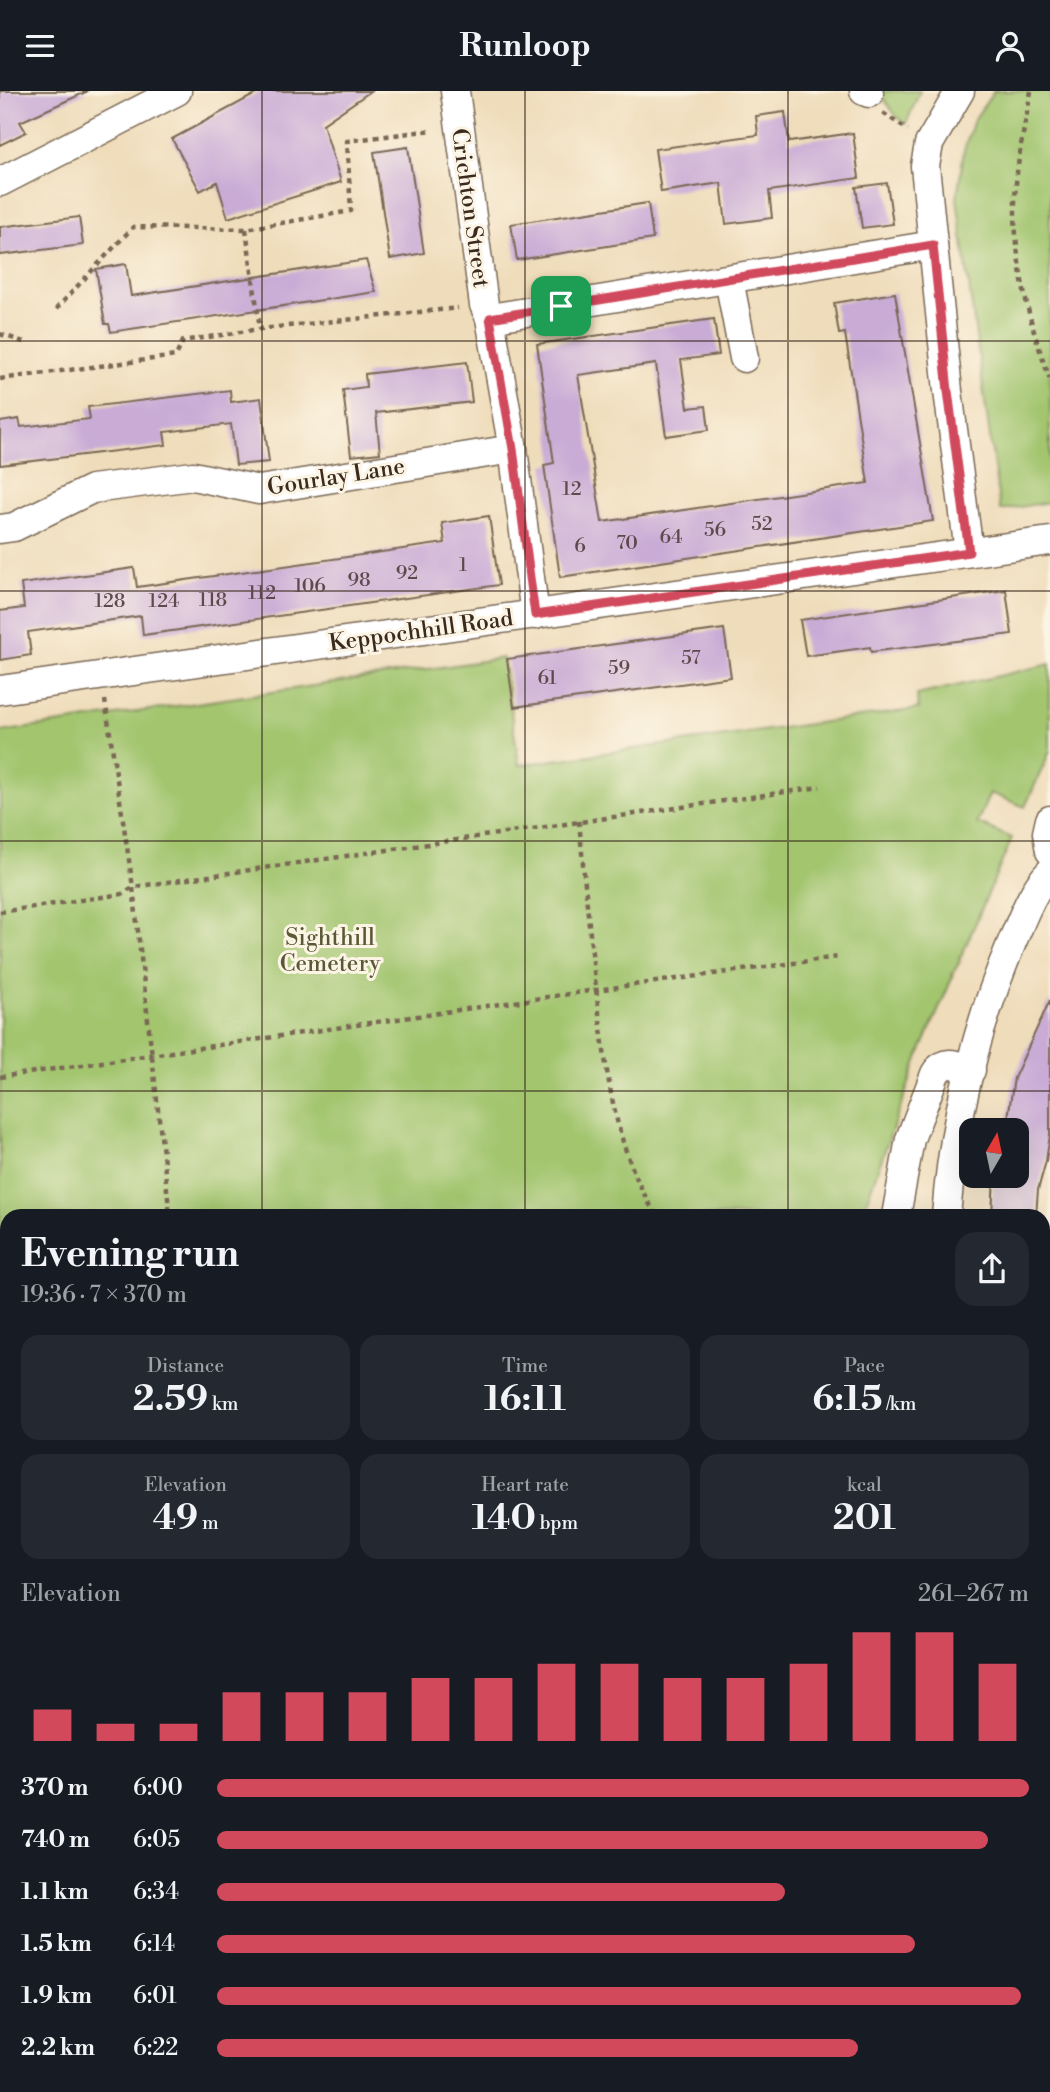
<!DOCTYPE html>
<meta charset="utf-8">
<style>
:root{--surface:#171b24;--page:#242831;--text:#f1f3f6;--muted:#9ea1a6;--accent:#d1495b}
body{margin:0;font-family:"Libre Bodoni",serif;background:var(--page);color:var(--text);height:100vh;display:flex;flex-direction:column;font-size:26px;white-space:nowrap}
*{box-sizing:border-box;margin:0}
p{font-size:23px;color:var(--muted)}
.icon{flex:none;width:38px;height:38px;fill:none;stroke:currentColor;stroke-width:2;stroke-linecap:round;stroke-linejoin:round}
.map{position:relative;flex:1;overflow:hidden}
.sheet{position:absolute;left:0px;top:1118px;width:1050px;height:884px;display:flex;flex-direction:column;background:var(--surface);border-radius:21px 21px 0 0;box-shadow:0 7px 28px #0002}
.sheet>*{flex:none}
.needle{width:46px;rotate:9deg}
.fabs{position:absolute;left:959px;top:1027px;display:grid;gap:14px}
.fabs a{display:grid;place-items:center;width:70px;height:70px;border-radius:14px;background:var(--surface);box-shadow:0 7px 28px #0002;font-size:35px}
.pin{position:absolute;display:grid;place-items:center;width:60px;height:60px;color:#fff;margin:-30px;border-radius:14px;box-shadow:0 4px 10px #0006}
.round{display:grid;place-items:center;flex:none;width:74px;height:74px;border-radius:21px;background:var(--page)}
.overview{display:flex;align-items:center;justify-content:space-between;height:119px;padding:0 21px}
h1{font-size:38px;font-weight:700;line-height:52px}
.stats{display:grid;grid-template-columns:repeat(3,1fr);gap:10px;height:119px;padding:7px 21px}
.stats div{display:grid;align-content:center;border-radius:18px;background:var(--page);text-align:center}
.stats b{font-size:35px;font-weight:700}
.stats small{font-size:19px;font-weight:400}
.stats p{font-size:19px}
.chart{height:196px;padding:14px 21px}
.chart p{display:flex;justify-content:space-between}
.chart svg{width:100%;height:126px;margin-top:7px;stroke:var(--accent);stroke-width:6}
ul{padding:0 21px;list-style:none;font-size:23px}
li{display:grid;grid-template-columns:112px 84px 1fr;align-items:center;height:52px}
li i{height:18px;border-radius:9px;background:var(--accent)}
header{display:flex;justify-content:space-between;align-items:center;height:91px;padding:0 21px;background:var(--surface);font-size:32px;font-weight:700}
.map>svg:first-child{display:block}
</style>
<header><svg class="icon" aria-label="menu" viewBox="0 0 24 24"><path d="M4 6h16M4 12h16M4 18h16"/></svg>Runloop<svg class="icon" aria-label="person" viewBox="0 0 24 24"><circle cx="12" cy="8" r="4"/><path d="M4 21q1-7 8-7t8 7"/></svg></header>
<div class="map">
<svg width="1050" height="2001" viewBox="0 0 1050 2001">
<rect width="100%" height="100%" fill="#fcf5e5"/>
<filter id="ink" filterUnits="userSpaceOnUse"><feTurbulence type="fractalNoise" baseFrequency=".0143" numOctaves="2"/><feDisplacementMap in="SourceGraphic" scale="14" xChannelSelector="R" yChannelSelector="G"/><feConvolveMatrix kernelMatrix="1 2 1 2 8 2 1 2 1" color-interpolation-filters="sRGB"/></filter>
<filter id="wash" filterUnits="userSpaceOnUse"><feTurbulence type="fractalNoise" baseFrequency=".00686" numOctaves="4" result="noise"/><feDisplacementMap in="SourceGraphic" scale="28" xChannelSelector="R" yChannelSelector="G"/><feGaussianBlur stdDeviation="1.57" result="paint"/><feColorMatrix in="noise" values="0 0 0 0 0 0 0 0 0 0 0 0 0 0 0 0 0 1.4 0 .05"/><feComposite in="paint" operator="in"/></filter>
<g filter="url(#wash)">
<rect width="100%" height="100%" fill="#efdcba"/>
<!-- green -->
<g fill="#a2c56e" stroke="#6e7846" stroke-width="2">
<path d="M878,0H920L906,33L897,26Z"/>
<path d="M994,0H1050V411L1000,419L957,107L964,59L974,29Z"/>
<path d="M503,567L519,674L918,618L917,604L1050,573V660L1025,716L990,702L977,732L1012,747L961,866H959L960,870L952,884L953,885L920,962L861,1125H7V1995H1043V1749L1050,1763V2001H0V641Z"/>
</g>
<g id="blocks">
<!-- building -->
<g fill="#c9abd6">
<path d="M0,0H88L20,31L26,41L0,54Z"/>
<path d="M261,0H371L323,33L341,91L228,127L217,91L200,100L172,48Z"/>
<path d="M785,21L789,51L853,42L859,87L769,100L772,127L726,133L721,92L661,101L655,58L758,44L756,25Z"/>
<path d="M408,56L424,162L390,168L374,61Z"/>
<path d="M887,92L893,133L862,137L856,96Z"/>
<path d="M648,112L653,148L517,169L511,133Z"/>
<path d="M79,126L83,154L0,164V136Z"/>
<path d="M366,169L376,201L111,241L109,233H105L96,178L126,173L131,205Z"/>
<path d="M895,202L933,430L560,486L544,374L554,372L537,253L714,228L719,264L681,269L688,317L706,315L709,339L666,345L656,273L578,284L602,431L868,392L845,242L839,243L834,212Z"/>
<path d="M467,271L472,311L376,322L380,362L351,365L343,299L366,296L365,283Z"/>
<path d="M230,299L231,311L261,307L269,371L236,374L231,333L164,341L166,354L0,374V331L19,328L21,336L90,328L88,316Z"/>
<path d="M489,425L499,494L143,544L141,525L28,541L31,564L0,569V520L24,517L21,493L134,477L137,496L445,452L442,432Z"/>
<path d="M1006,499L1012,543L871,561L870,556L806,565L800,529Z"/>
<path d="M724,538L731,586L514,616L507,568Z"/>
<path d="M1050,909V1044L1046,1070L1038,1099L1036,1125H992L994,1085H1017V1040H1006L1014,987Z"/>
</g>
</g>
</g>
<g filter="url(#ink)">
<use href="#blocks" fill-opacity="0" stroke="#7a6855" stroke-width="2"/>
<g fill="none" stroke-linecap="round" stroke-linejoin="round">
<!-- minor casing -->
<g stroke="#7a6855" stroke-width="31">
<g id="minor">
<path d="M455,0L484,214L490,227L513,358L535,524"/>
<path d="M864,0L869,2"/>
<path d="M960,0L929,53L925,75L948,300L969,461"/>
<path d="M0,91L177,0"/>
<path d="M729,188L744,267"/>
<path d="M490,227L933,154"/>
<path d="M0,438L14,436L92,398L193,385L259,399L513,358"/>
<path d="M0,599L1050,450"/>
<path d="M1050,729L1047,742L1050,760"/>
<path d="M896,1125L910,1048L935,983C945,967 957,974 971,979"/>
<path d="M946,1125C953,1032 976,937 1012,851C1023,826 1031,801 1050,781"/>
<path d="M1043,1439L1050,1448"/>
<path d="M1043,1520L1050,1528"/>
</g>
</g>
<!-- path -->
<g stroke="#7a6855" stroke-width="4.5" stroke-dasharray="5 5" stroke-linecap="butt">
<path d="M1031,0C1024,40 1014,81 1015,122C1016,179 1030,235 1050,288"/>
<path d="M883,22L908,39"/>
<path d="M246,138L260,238"/>
<path d="M56,218L133,136L246,138L351,120L347,50L433,39"/>
<path d="M0,243L27,252"/>
<path d="M0,288L176,265L183,250L260,238L458,217"/>
<path d="M105,609L133,796L170,1125"/>
<path d="M579,730C585,794 591,858 599,922C608,993 617,1063 657,1125"/>
<path d="M0,821L122,803L133,796L820,696"/>
<path d="M0,986L596,899L838,866"/>
<path d="M0,1223L7,1222"/>
<path d="M0,1348L7,1346"/>
<path d="M0,1467L7,1456"/>
<path d="M0,1496L7,1507"/>
<path d="M0,1636L7,1643"/>
<path d="M1043,1913L1050,1922"/>
<path d="M1043,1987L1050,1994"/>
<path d="M89,1995L94,2001"/>
<path d="M363,1995L369,2001"/>
<path d="M706,1995L714,2001"/>
<path d="M1029,2001L1050,1999"/>
</g>
<!-- minor -->
<use href="#minor" stroke="#fff" stroke-width="28"/>
</g>
</g>
<g fill="none" stroke-linecap="round" stroke-linejoin="round" filter="url(#ink)">
<!-- route casing -->
<g stroke="#fff" stroke-width="14">
<path id="route" d="M933,154L948,300L969,461L535,524L513,358L490,227Z"/>
</g>
<!-- route -->
<use href="#route" stroke="#d1495b" stroke-width="9"/>
</g>
<!-- grid -->
<path fill="none" stroke="#3b2a1e" stroke-width="2" stroke-opacity="0.55" d="M262,0V1125M525,0V1125M788,0V1125M0,250H1050M0,500H1050M0,750H1050M0,1000H1050M0,1251H7M1043,1251H1050M0,1501H7M1043,1501H1050M0,1751H7M1043,1751H1050M262,1995V2001M525,1995V2001M788,1995V2001"/>
<g text-anchor="middle" dominant-baseline="central" stroke-width="6" stroke-linejoin="round" paint-order="stroke">
<!-- number labels -->
<g font-size="19" fill="#5e4a4c">
<text x="572" y="398">12</text>
<text x="762" y="433">52</text>
<text x="715" y="439">56</text>
<text x="671" y="446">64</text>
<text x="627" y="452">70</text>
<text x="580" y="455">6</text>
<text x="463" y="474">1</text>
<text x="407" y="482">92</text>
<text x="359" y="489">98</text>
<text x="310" y="495">106</text>
<text x="262" y="502">112</text>
<text x="213" y="509">118</text>
<text x="110" y="510">128</text>
<text x="164" y="510">124</text>
<text x="691" y="567">57</text>
<text x="619" y="577">59</text>
<text x="547" y="587">61</text>
</g>
<!-- street labels -->
<g font-size="23" fill="#3b2a1e" stroke="#fcf5e5">
<text transform="translate(470 117) rotate(82)">Crichton Street</text>
<text transform="translate(336 386) rotate(-9)">Gourlay Lane</text>
<text transform="translate(421 540) rotate(-8)">Keppochhill Road</text>
</g>
<!-- park labels -->
<g font-size="23" fill="#5a5836" stroke="#fcf5e5">
<text x="330" y="847">Sighthill<tspan x="330" dy="26">Cemetery</tspan></text>
</g>
</g>
</svg>
<div class="fabs">
<a><svg class="needle" viewBox="-14 -14 28 28"><path d="M0-13l5 13h-10z" fill="#e53935"/><path d="M0 13l5-13h-10z" fill="#9ea1a6"/></svg></a>
</div>
<div class="pin" style="left:561px;top:215px;background:#1e9e55"><svg class="icon" aria-label="arrive" viewBox="0 0 24 24"><path d="M6 21V4h12l-3 4 3 4H6"/></svg></div>
<section class="sheet">
<div class="overview"><div><h1>Evening run</h1><p>19:36 · 7 × 370 m</p></div><a class="round"><svg class="icon" aria-label="share" viewBox="0 0 24 24"><path d="M12 15V3M7 8l5-5 5 5M5 13v7h14v-7"/></svg></a></div>
<div class="stats">
<div><p>Distance</p><b>2.59<small> km</small></b></div>
<div><p>Time</p><b>16:11</b></div>
<div><p>Pace</p><b>6:15<small> /km</small></b></div>
</div>
<div class="stats">
<div><p>Elevation</p><b>49<small> m</small></b></div>
<div><p>Heart rate</p><b>140<small> bpm</small></b></div>
<div><p>kcal</p><b>201</b></div>
</div>
<div class="chart"><p><span>Elevation</span>261–267 m</p>
<svg viewBox="0 0 160 44" preserveAspectRatio="none"><path d="M5 44V33M15 44V38M25 44V38M35 44V27M45 44V27M55 44V27M65 44V22M75 44V22M85 44V17M95 44V17M105 44V22M115 44V22M125 44V17M135 44V6M145 44V6M155 44V17"/></svg>
</div>
<ul>
<li><b>370 m</b>6:00<i style="width:100%"></i></li>
<li><b>740 m</b>6:05<i style="width:95%"></i></li>
<li><b>1.1 km</b>6:34<i style="width:70%"></i></li>
<li><b>1.5 km</b>6:14<i style="width:86%"></i></li>
<li><b>1.9 km</b>6:01<i style="width:99%"></i></li>
<li><b>2.2 km</b>6:22<i style="width:79%"></i></li>
</ul>
</section>
</div>
